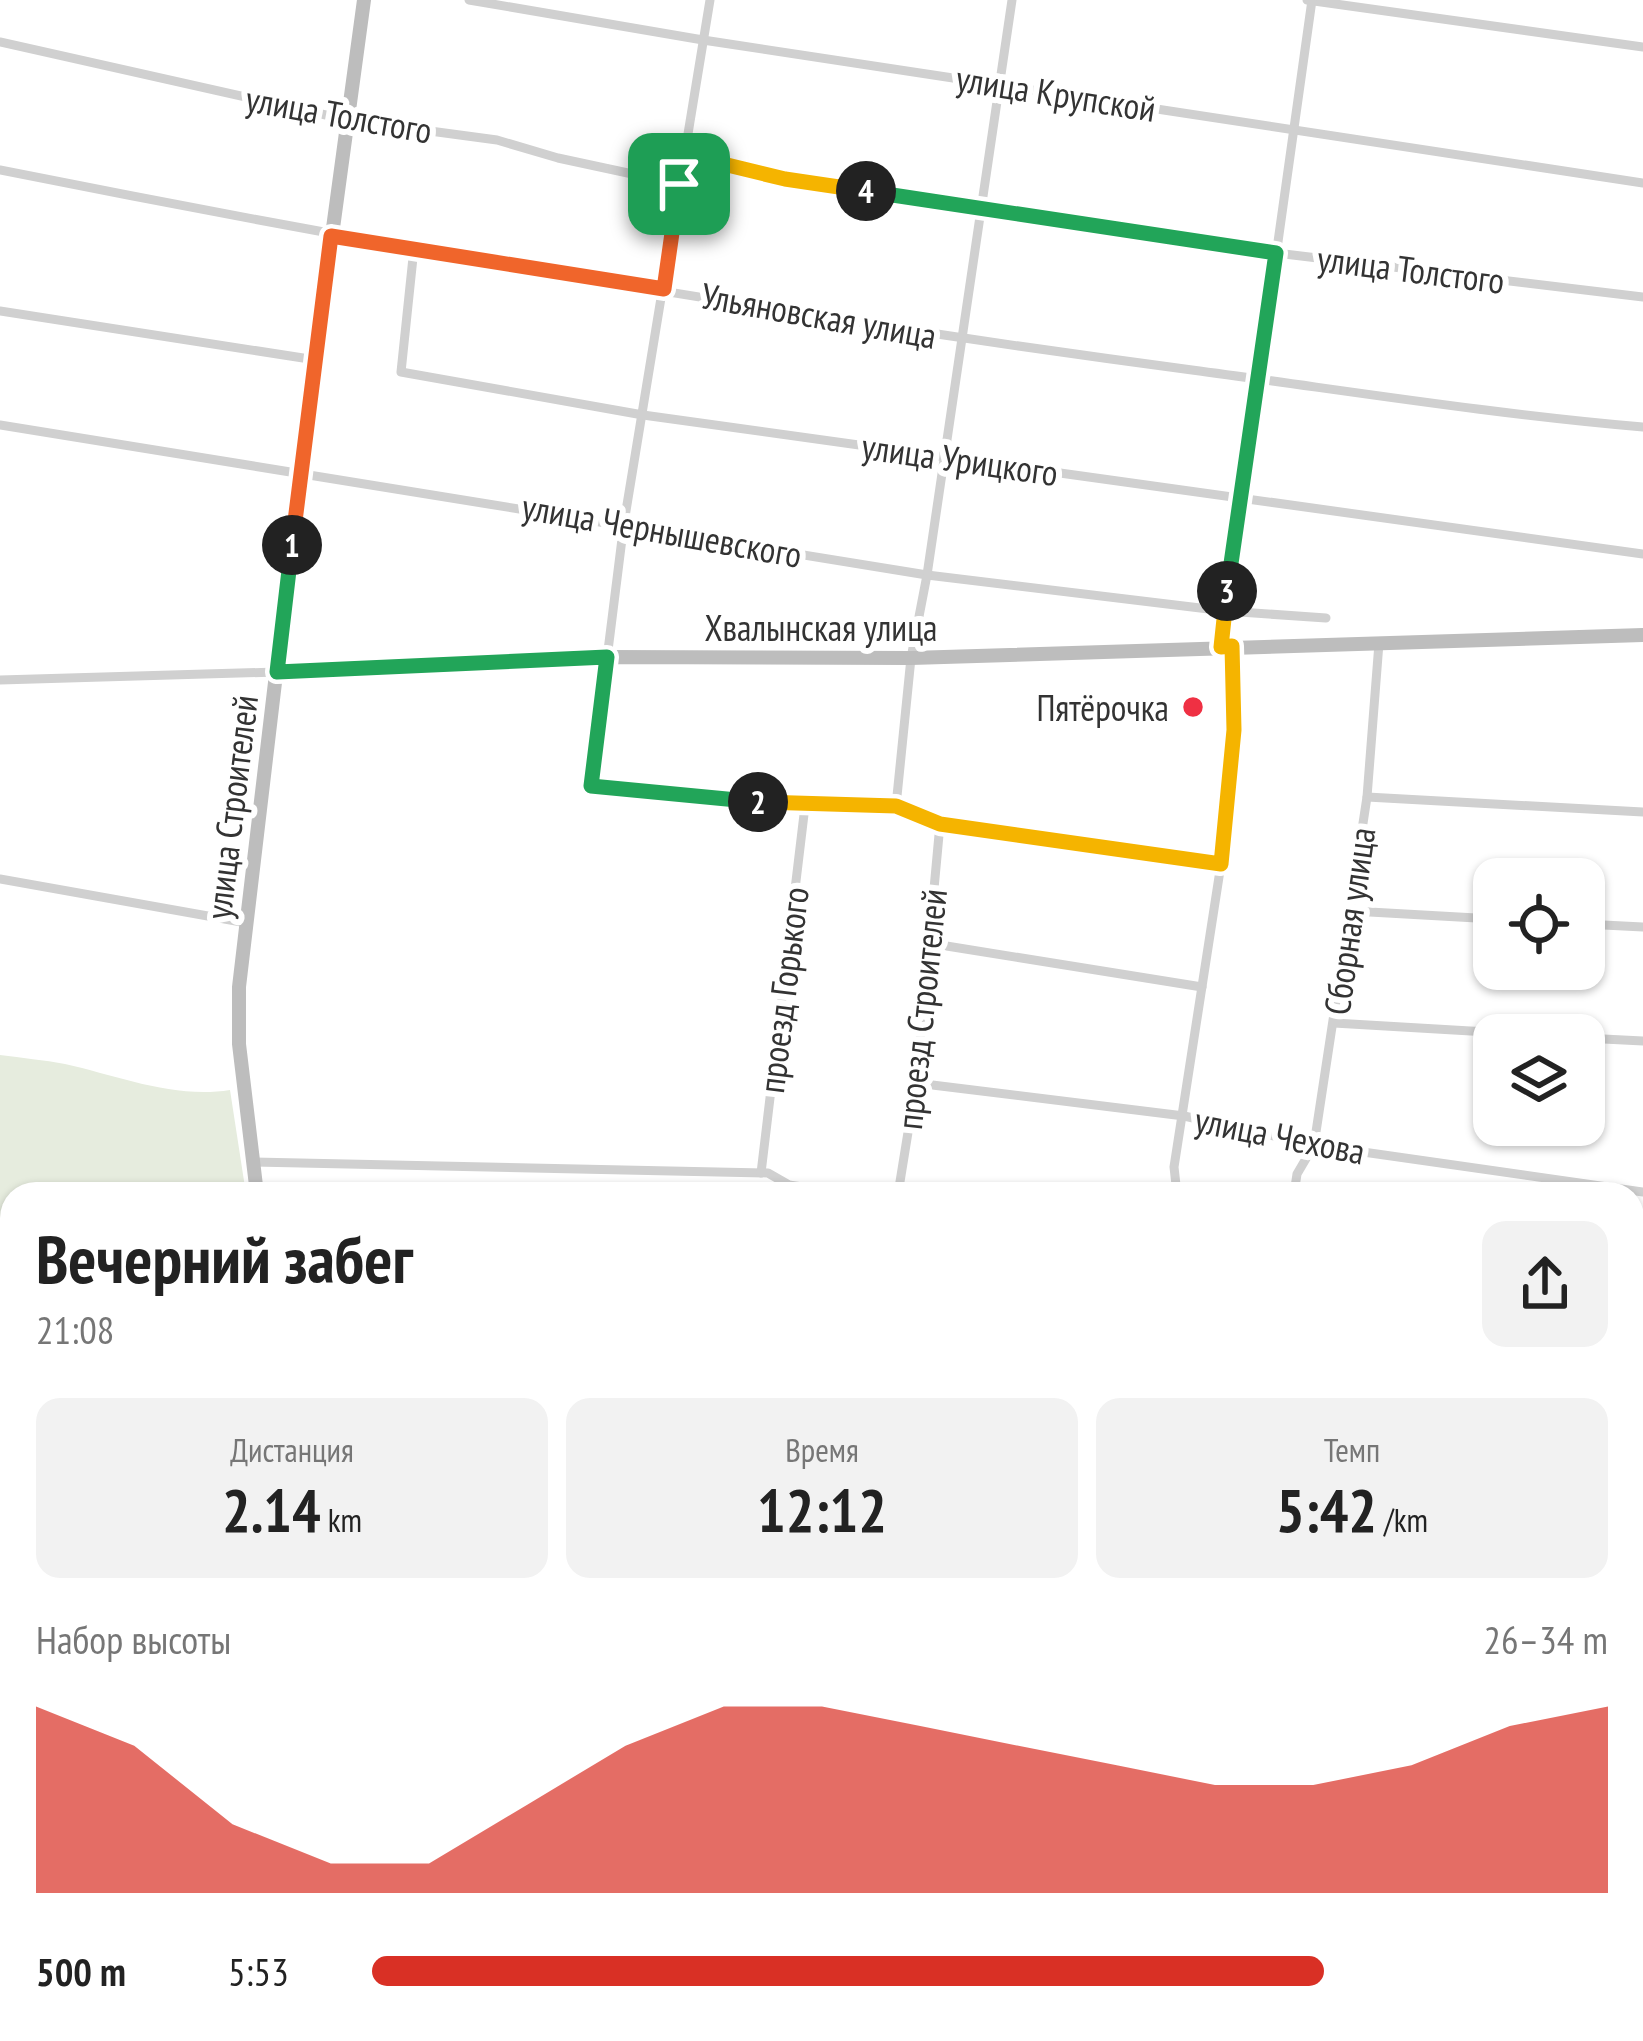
<!DOCTYPE html>
<html lang="ru">
<meta charset="utf-8">
<style>
:root{--surface:#fff;--page:#f2f2f2;--text:#222;--muted:#767676;--accent:#d93025}
body{margin:0;font-family:"PT Sans Narrow",sans-serif;background:var(--page);color:var(--text);height:100vh;display:flex;flex-direction:column;font-size:45px;white-space:nowrap}
*{box-sizing:border-box;margin:0}
p{font-size:39px;color:var(--muted)}
.icon{flex:none;width:66px;height:66px;fill:none;stroke:currentColor;stroke-width:2;stroke-linecap:round;stroke-linejoin:round}
.map{position:relative;flex:1;overflow:hidden}
.sheet{position:absolute;left:0px;top:1182px;width:1644px;height:861px;display:flex;flex-direction:column;background:var(--surface);border-radius:36px 36px 0 0;box-shadow:0 3px 9px #0004}
.sheet>*{flex:none}
.buttons{position:absolute;left:1473px;top:858px;display:grid;gap:24px}
.buttons a{display:grid;place-items:center;width:132px;height:132px;border-radius:24px;background:var(--surface);box-shadow:0 3px 9px #0004;font-size:60px}
.pin{position:absolute;display:grid;place-items:center;width:102px;height:102px;color:#fff;margin:-51px;border-radius:24px;box-shadow:0 6px 18px #0006}
.km{position:absolute;width:60px;height:60px;margin:-30px;border-radius:50%;background:#222;color:#fff;font-size:33px;line-height:60px;text-align:center}
.round{display:grid;place-items:center;flex:none;width:126px;height:126px;border-radius:24px;background:var(--page)}
.headline{display:flex;align-items:center;justify-content:space-between;height:204px;padding:0 36px}
h1{font-size:66px;font-weight:600;line-height:90px}
.metrics{display:grid;grid-template-columns:repeat(3,1fr);gap:18px;height:204px;padding:12px 36px}
.metrics div{display:grid;align-content:center;border-radius:24px;background:var(--page);text-align:center}
.metrics b{font-size:60px;font-weight:600}
.metrics small{font-size:33px;font-weight:400}
.metrics p{font-size:33px}
.chart{height:336px;padding:24px 36px}
.chart p{display:flex;justify-content:space-between}
.chart svg{width:100%;height:216px;margin-top:12px;fill:var(--accent);opacity:.7}
ul{padding:0 36px;list-style:none;font-size:39px}
li{display:grid;grid-template-columns:192px 144px 1fr;align-items:center;height:90px}
li i{height:30px;border-radius:15px;background:var(--accent)}
.map>svg:first-child{display:block}
</style>
<div class="map">
<svg width="1643" height="2041" viewBox="0 0 1643 2041">
<rect width="100%" height="100%" fill="#fff"/>
<!-- green -->
<path fill="#e6ecde" d="M0,1055C22,1058 44,1060 65,1064C119,1076 174,1099 230,1090L246,1194H12V1629L0,1622Z"/>
<g fill="none" stroke-linecap="round" stroke-linejoin="round">
<!-- street -->
<g stroke="#d0d0d0" stroke-width="9">
<path d="M469,0L703,40L1643,183"/>
<path d="M710,0L624,523L591,786L805,806H896L940,824L1221,864"/>
<path d="M1307,0L1643,47"/>
<path d="M0,42L348,120L497,140L558,158L679,184"/>
<path d="M683,154L785,180L1276,253L1643,297"/>
<path d="M0,170C395,249 793,317 1192,370C1343,390 1492,414 1643,427"/>
<path d="M414,248L401,372L643,415L1643,554"/>
<path d="M0,311L316,360"/>
<path d="M0,425L927,575L1225,611L1326,618"/>
<path d="M1221,647L1312,0"/>
<path d="M0,680L276,672"/>
<path d="M1367,797L1643,812"/>
<path d="M896,806L911,658L927,575L1012,0"/>
<path d="M0,879L247,923"/>
<path d="M1352,911L1494,919"/>
<path d="M1584,924L1643,927"/>
<path d="M928,943L1202,987"/>
<path d="M1334,1023L1538,1035"/>
<path d="M1584,1038L1643,1041"/>
<path d="M916,1083L1184,1116L1314,1145L1643,1192"/>
<path d="M254,1162L768,1173L789,1185L849,1194"/>
<path d="M761,1173L805,806"/>
<path d="M898,1194L916,1083L940,824"/>
<path d="M1177,1194L1174,1167L1221,864L1235,730L1232,646"/>
<path d="M1294,1194L1297,1174L1314,1145L1367,797L1379,643"/>
<path d="M1632,1360L1643,1362"/>
<path d="M1632,1510L1643,1511"/>
<path d="M0,1661L12,1667"/>
<path d="M1632,1664L1643,1666"/>
</g>
<!-- secondary -->
<g stroke="#bdbdbd" stroke-width="14">
<path d="M277,672L607,657L911,658L1643,635"/>
<path d="M257,1194L239,1044V987L300,471L364,0"/>
<path d="M234,2041L237,2031"/>
</g>
</g>
<g fill="none" stroke-linecap="round" stroke-linejoin="round">
<!-- split-1 casing -->
<g stroke="#fff" stroke-width="24">
<path id="split-1" d="M292,545L331,236L664,289L679,184"/>
</g>
<!-- split-2 casing -->
<g stroke="#fff" stroke-width="24">
<path id="split-2" d="M292,545L277,672L607,657L591,786L758,802"/>
</g>
<!-- split-3 casing -->
<g stroke="#fff" stroke-width="24">
<path id="split-3" d="M758,802L896,806L940,824L1221,864L1234,730L1232,646L1221,647L1227,591"/>
</g>
<!-- split-4 casing -->
<g stroke="#fff" stroke-width="24">
<path id="split-4" d="M866,191L1276,253L1227,591"/>
</g>
<!-- split-5 casing -->
<g stroke="#fff" stroke-width="24">
<path id="split-5" d="M679,184L682,154L785,179L866,191"/>
</g>
<!-- split-1 -->
<use href="#split-1" stroke="#f0652b" stroke-width="15"/>
<!-- split-2 -->
<use href="#split-2" stroke="#22a559" stroke-width="15"/>
<!-- split-3 -->
<use href="#split-3" stroke="#f5b400" stroke-width="15"/>
<!-- split-4 -->
<use href="#split-4" stroke="#22a559" stroke-width="15"/>
<!-- split-5 -->
<use href="#split-5" stroke="#f5b400" stroke-width="15"/>
</g>
<!-- markers -->
<circle fill="#ef3043" stroke="#fff" stroke-width="4.5" cx="1193" cy="707" r="12"/>
<g text-anchor="middle" dominant-baseline="central" stroke-width="12" stroke-linejoin="round" paint-order="stroke">
<!-- street labels -->
<g font-size="36" fill="#333" stroke="#fff">
<text transform="translate(1056 93) rotate(9)">улица Крупской</text>
<text transform="translate(339 114) rotate(10)">улица Толстого</text>
<text transform="translate(1411 269) rotate(7)">улица Толстого</text>
<text transform="translate(819 315) rotate(10)">Ульяновская улица</text>
<text transform="translate(960 459) rotate(8)">улица Урицкого</text>
<text transform="translate(662 530) rotate(10)">улица Чернышевского</text>
<text x="821" y="627">Хвалынская улица</text>
<text transform="translate(231 807) rotate(-83)">улица Строителей</text>
<text transform="translate(1349 921) rotate(-82)">Сборная улица</text>
<text transform="translate(783 990) rotate(-83)">проезд Горького</text>
<text transform="translate(921 1009) rotate(-84)">проезд Строителей</text>
<text transform="translate(1280 1135) rotate(11)">улица Чехова</text>
</g>
<!-- poi labels -->
<g font-size="36" fill="#333" stroke="#fff" text-anchor="end">
<text x="1169" y="707">Пятёрочка</text>
</g>
</g>
</svg>
<div class="buttons">
<a><svg class="icon" aria-label="locate" viewBox="0 0 24 24"><circle cx="12" cy="12" r="6"/><path d="M12 2v4M12 18v4M2 12h4M18 12h4"/></svg></a>
<a><svg class="icon" aria-label="layers" viewBox="0 0 24 24"><path d="M12 4l9 5-9 5-9-5zM3 14l9 5 9-5"/></svg></a>
</div>
<div class="pin" style="left:679px;top:184px;background:#1e9e55"><svg class="icon" aria-label="arrive" viewBox="0 0 24 24"><path d="M6 21V4h12l-3 4 3 4H6"/></svg></div>
<b class="km" style="left:292px;top:545px">1</b>
<b class="km" style="left:758px;top:802px">2</b>
<b class="km" style="left:1227px;top:591px">3</b>
<b class="km" style="left:866px;top:191px">4</b>
<section class="sheet">
<div class="headline"><div><h1>Вечерний забег</h1><p>21:08</p></div><a class="round"><svg class="icon" aria-label="share" viewBox="0 0 24 24"><path d="M12 15V3M7 8l5-5 5 5M5 13v7h14v-7"/></svg></a></div>
<div class="metrics">
<div><p>Дистанция</p><b>2.14<small> km</small></b></div>
<div><p>Время</p><b>12:12</b></div>
<div><p>Темп</p><b>5:42<small> /km</small></b></div>
</div>
<div class="chart"><p><span>Набор высоты</span>26–34 m</p>
<svg viewBox="0 0 160 44" preserveAspectRatio="none"><path d="M0 44V6L10 14L20 30L30 38L40 38L50 26L60 14L70 6L80 6L90 10L100 14L110 18L120 22L130 22L140 18L150 10L160 6V44z"/></svg>
</div>
<ul>
<li><b>500 m</b>5:53<i style="width:77%"></i></li>
</ul>
</section>
</div>
